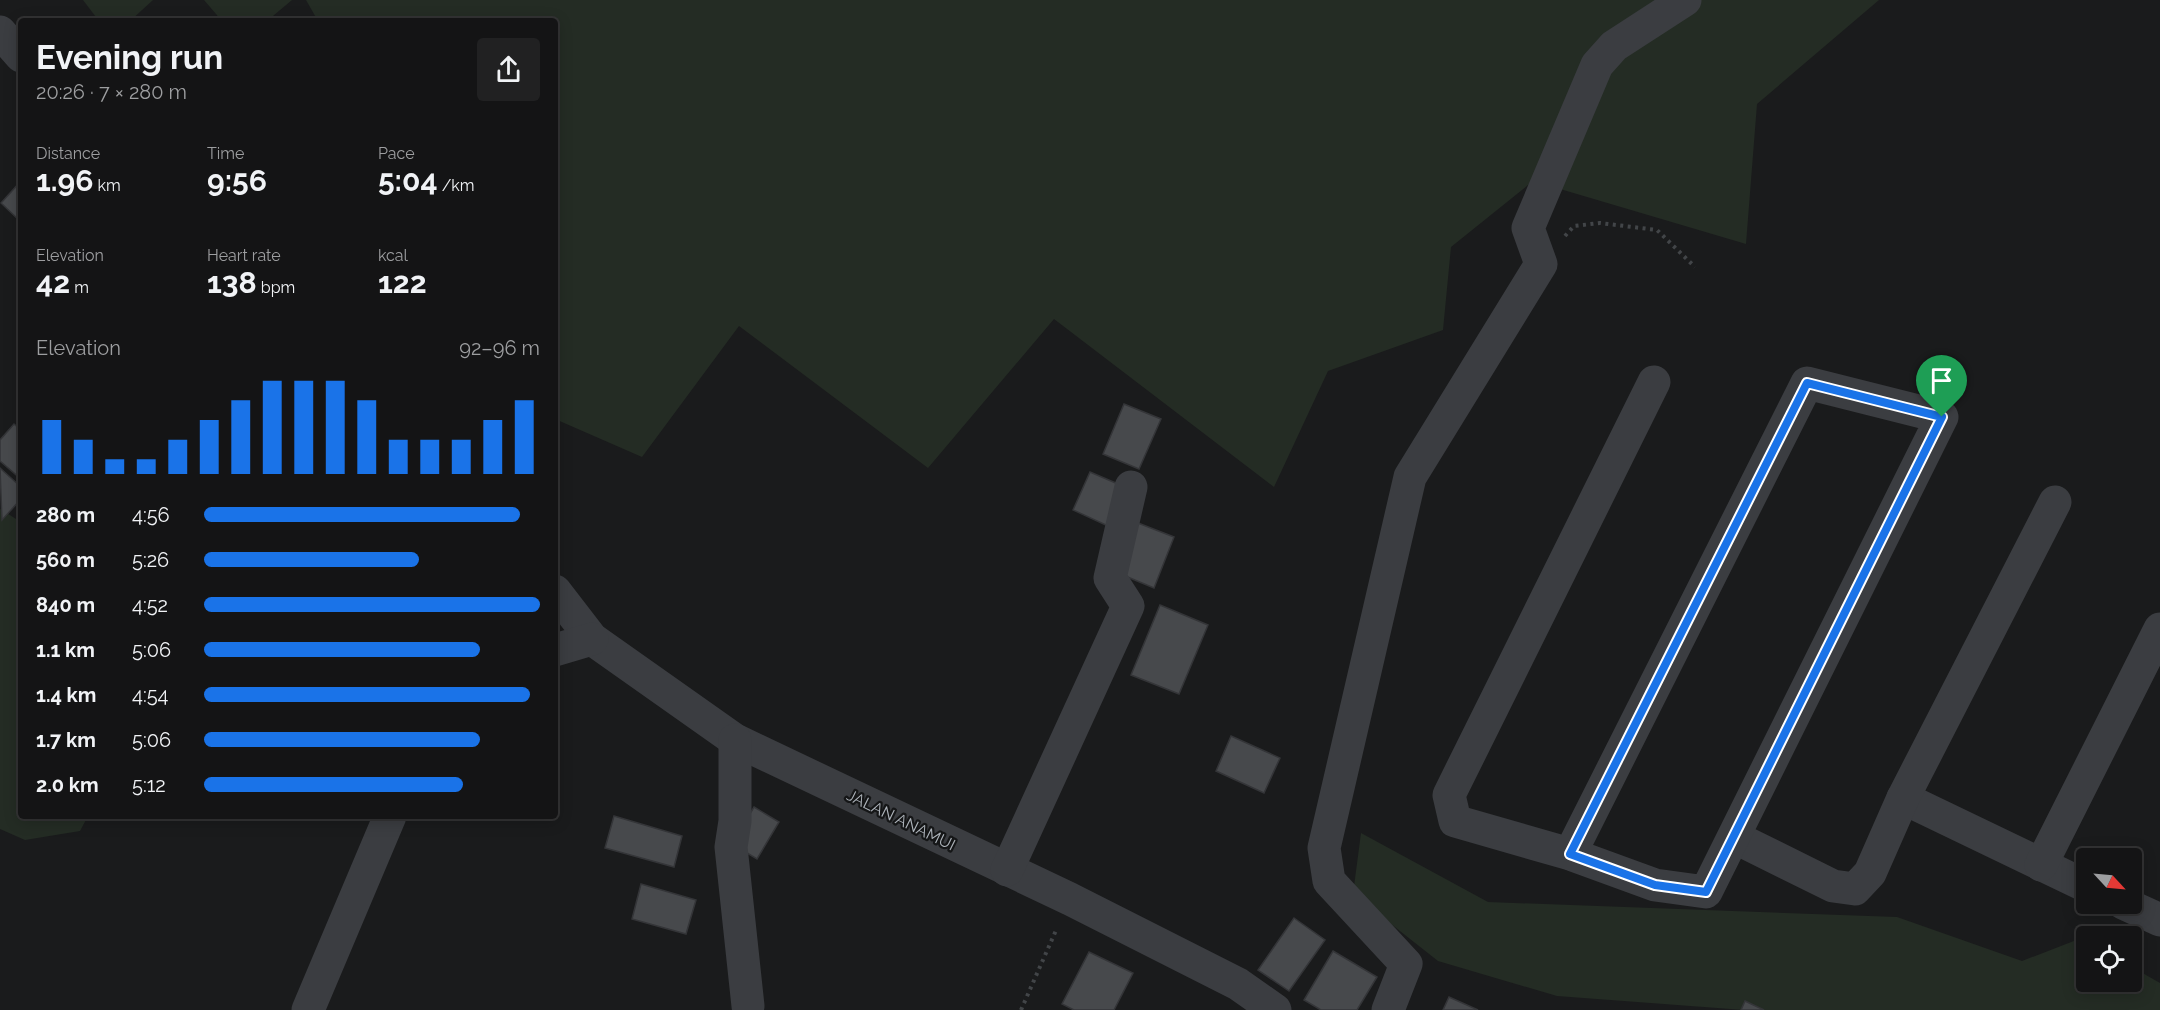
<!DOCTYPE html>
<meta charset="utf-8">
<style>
:root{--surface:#141415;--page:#212122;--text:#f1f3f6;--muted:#9d9ea0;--line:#333334;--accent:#1a73e8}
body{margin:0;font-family:Raleway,sans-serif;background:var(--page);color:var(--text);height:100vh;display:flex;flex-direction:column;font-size:22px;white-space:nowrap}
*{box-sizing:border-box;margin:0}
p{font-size:20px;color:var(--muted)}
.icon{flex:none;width:33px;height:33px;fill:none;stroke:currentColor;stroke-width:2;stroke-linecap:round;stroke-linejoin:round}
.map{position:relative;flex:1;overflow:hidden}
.panel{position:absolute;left:18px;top:18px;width:540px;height:801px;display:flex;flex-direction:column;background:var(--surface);border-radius:6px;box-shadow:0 3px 15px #0003,0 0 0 2px var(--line)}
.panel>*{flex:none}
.needle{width:39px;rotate:116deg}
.buttons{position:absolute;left:2076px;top:848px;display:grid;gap:12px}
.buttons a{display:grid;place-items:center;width:66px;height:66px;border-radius:6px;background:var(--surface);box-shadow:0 3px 15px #0003,0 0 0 2px var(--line);font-size:30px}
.pin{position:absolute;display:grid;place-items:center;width:51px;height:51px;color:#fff;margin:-62px -26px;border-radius:50% 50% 50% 0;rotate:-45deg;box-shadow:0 0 6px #0007}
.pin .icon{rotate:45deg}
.round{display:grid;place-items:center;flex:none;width:63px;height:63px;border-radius:6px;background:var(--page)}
.head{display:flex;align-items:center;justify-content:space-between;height:102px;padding:0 18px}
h1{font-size:33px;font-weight:700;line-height:45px}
.figures{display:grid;grid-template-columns:repeat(3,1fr);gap:9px;height:102px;padding:6px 18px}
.figures div{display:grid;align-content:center}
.figures b{font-size:30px;font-weight:700}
.figures small{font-size:16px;font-weight:400}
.figures p{font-size:16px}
.chart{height:168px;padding:12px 18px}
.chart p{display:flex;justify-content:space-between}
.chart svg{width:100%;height:108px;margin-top:6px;stroke:var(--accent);stroke-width:6}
ul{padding:0 18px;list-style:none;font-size:20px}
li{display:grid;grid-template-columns:96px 72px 1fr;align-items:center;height:45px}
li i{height:15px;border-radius:8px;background:var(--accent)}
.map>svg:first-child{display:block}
</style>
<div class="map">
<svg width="2160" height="1010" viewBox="0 0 2160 1010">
<rect width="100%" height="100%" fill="#1a1b1c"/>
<!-- green -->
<g fill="#242c24">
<path d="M83,0H153L130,21H99Z"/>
<path d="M204,0H292L267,21H222Z"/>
<path d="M306,0H1879L1757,104L1746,244L1533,181L1451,247L1443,330L1328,371L1274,487L1054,319L928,468L739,326L642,457L555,419V21H318Z"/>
<path d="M0,509L21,522V816H88L80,831L25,840L0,829Z"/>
<path d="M1361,833L1488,902L1897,917L2022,961L2079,939L2086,943V981H2132V967L2160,983V1010H1744L1557,996L1438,961L1353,894Z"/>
</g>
<!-- building -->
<g fill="#47494c" stroke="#343538" stroke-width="1.5">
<path d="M21,181V222L1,203Z"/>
<path d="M1124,404L1161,419L1139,469L1103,454Z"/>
<path d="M14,424L21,430V479L0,461V440Z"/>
<path d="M0,468L21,487V499L2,520Z"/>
<path d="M1090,472L1125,487L1108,526L1073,510Z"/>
<path d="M1138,523L1174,537L1154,588L1118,573Z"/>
<path d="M1160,605L1208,625L1179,694L1131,675Z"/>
<path d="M1231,736L1280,758L1264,793L1216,771Z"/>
<path d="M754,807L779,822L757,859L732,844Z"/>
<path d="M614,816L682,836L674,867L605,848Z"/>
<path d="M641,884L696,900L686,934L632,919Z"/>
<path d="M1294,918L1325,940L1289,991L1258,970Z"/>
<path d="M1333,951L1377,977L1357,1010H1321L1304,1000Z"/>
<path d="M1089,952L1133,973L1114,1010H1074L1062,1004Z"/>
<path d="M1449,997L1478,1010H1443Z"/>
<path d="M1745,1001L1764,1010H1741Z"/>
</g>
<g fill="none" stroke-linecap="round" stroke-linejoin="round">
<!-- path -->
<g stroke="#424548" stroke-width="4" stroke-dasharray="3 4.5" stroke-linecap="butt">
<path d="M1565,236L1574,226L1600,223L1657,230L1695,267"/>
<path d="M1021,1010L1057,928"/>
</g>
<!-- minor -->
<g stroke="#3b3d41" stroke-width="33">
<path d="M0,32L21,56"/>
<path d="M555,591L592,639L735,740L1070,899L1238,984L1275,1010"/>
<path d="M555,650L592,639"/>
<path d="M735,740V821L731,847L748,1006"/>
<path d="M1903,798L2086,886"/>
<path d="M1734,837L1833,886L1855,889L1870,873L1903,798L2055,502"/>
<path d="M1570,854L1807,383L1942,417L1706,892L1655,885L1570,854L1455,821L1449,795L1654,382"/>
<path d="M2041,865L2160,629"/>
<path d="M1007,870L1128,606L1110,578L1131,487"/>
<path d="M2123,903L2160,920"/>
<path d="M308,1010L390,816"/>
<path d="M1388,1010L1406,964L1329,881L1324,848L1410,477L1541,264L1528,228L1597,65L1614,46L1685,0"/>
</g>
</g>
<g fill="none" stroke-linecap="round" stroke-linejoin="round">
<!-- route casing -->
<g stroke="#fff" stroke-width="12">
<path id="route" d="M1807,383L1942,417L1706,892L1655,885L1570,854Z"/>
</g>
<!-- route -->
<use href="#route" stroke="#1a73e8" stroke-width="8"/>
</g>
<g text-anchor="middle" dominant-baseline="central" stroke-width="4.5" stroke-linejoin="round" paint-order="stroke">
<!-- street labels -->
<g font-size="16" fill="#aeb4bb" stroke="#151617">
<text transform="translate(901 820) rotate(26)">JALAN ANAMUI</text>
</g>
</g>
</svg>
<div class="buttons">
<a><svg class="needle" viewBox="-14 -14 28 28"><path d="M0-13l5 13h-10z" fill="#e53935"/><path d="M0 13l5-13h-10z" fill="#9d9ea0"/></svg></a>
<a><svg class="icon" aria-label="locate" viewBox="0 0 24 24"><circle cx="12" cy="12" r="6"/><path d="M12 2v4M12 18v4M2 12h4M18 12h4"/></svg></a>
</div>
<div class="pin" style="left:1942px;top:417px;background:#1e9e55"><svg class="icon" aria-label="arrive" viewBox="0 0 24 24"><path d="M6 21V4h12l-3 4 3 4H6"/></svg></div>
<section class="panel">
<div class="head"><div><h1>Evening run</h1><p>20:26 · 7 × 280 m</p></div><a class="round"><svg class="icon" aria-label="share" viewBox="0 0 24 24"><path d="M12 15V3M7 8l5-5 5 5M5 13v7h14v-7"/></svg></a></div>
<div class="figures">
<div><p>Distance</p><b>1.96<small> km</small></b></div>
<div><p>Time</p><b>9:56</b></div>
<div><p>Pace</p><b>5:04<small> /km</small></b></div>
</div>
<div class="figures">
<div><p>Elevation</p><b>42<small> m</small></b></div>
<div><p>Heart rate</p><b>138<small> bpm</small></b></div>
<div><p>kcal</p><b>122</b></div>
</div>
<div class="chart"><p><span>Elevation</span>92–96 m</p>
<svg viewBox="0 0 160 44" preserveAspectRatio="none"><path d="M5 44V22M15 44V30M25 44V38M35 44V38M45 44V30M55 44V22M65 44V14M75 44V6M85 44V6M95 44V6M105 44V14M115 44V30M125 44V30M135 44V30M145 44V22M155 44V14"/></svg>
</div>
<ul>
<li><b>280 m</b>4:56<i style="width:94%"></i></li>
<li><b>560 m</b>5:26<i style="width:64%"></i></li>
<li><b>840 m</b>4:52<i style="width:100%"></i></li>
<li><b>1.1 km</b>5:06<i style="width:82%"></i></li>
<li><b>1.4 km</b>4:54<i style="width:97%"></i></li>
<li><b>1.7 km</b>5:06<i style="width:82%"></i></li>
<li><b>2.0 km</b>5:12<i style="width:77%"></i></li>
</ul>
</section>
</div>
